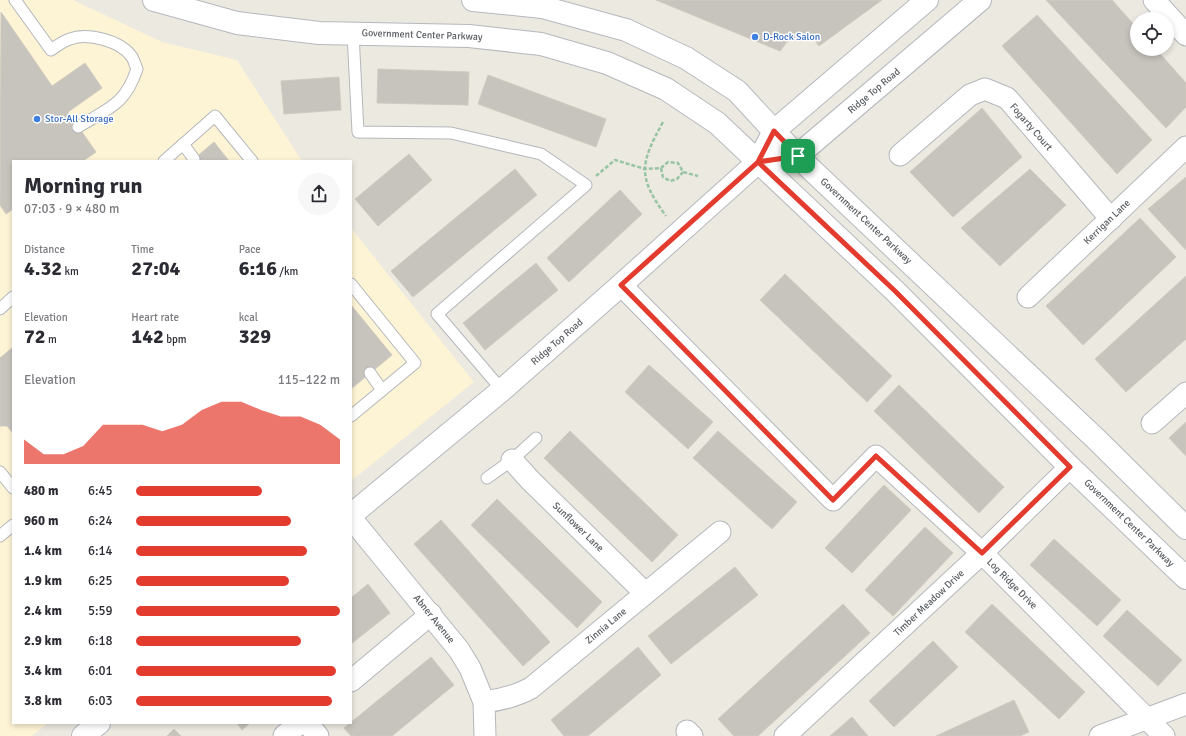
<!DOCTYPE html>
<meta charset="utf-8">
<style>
:root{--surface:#fff;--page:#f7f7f7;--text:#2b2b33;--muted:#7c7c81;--accent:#e43b2f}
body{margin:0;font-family:Signika,sans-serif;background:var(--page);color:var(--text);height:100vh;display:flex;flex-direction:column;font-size:15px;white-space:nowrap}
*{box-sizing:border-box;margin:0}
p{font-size:13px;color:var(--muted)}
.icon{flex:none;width:22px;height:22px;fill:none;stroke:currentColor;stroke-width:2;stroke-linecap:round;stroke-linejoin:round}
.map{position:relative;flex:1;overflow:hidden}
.side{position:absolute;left:12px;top:160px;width:340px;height:564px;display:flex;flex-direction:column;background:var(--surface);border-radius:0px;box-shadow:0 2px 6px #0003}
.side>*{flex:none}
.fabs{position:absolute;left:1130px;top:12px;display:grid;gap:8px}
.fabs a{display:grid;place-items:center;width:44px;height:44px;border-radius:50%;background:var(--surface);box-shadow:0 2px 6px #0003;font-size:20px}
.pin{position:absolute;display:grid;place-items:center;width:34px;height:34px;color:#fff;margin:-17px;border-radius:8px;box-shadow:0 2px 6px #0006}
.round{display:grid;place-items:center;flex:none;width:42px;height:42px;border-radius:21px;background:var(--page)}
.summary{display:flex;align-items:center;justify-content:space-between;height:68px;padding:0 12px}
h1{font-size:22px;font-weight:700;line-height:30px}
.figures{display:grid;grid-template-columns:repeat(3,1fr);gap:6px;height:68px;padding:4px 12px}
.figures div{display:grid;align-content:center}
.figures b{font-size:20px;font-weight:700}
.figures small{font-size:11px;font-weight:400}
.figures p{font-size:11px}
.chart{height:112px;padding:8px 12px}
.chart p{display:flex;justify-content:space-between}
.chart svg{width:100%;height:72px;margin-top:4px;fill:var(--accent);opacity:.7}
ul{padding:0 12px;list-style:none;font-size:13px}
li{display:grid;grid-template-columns:64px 48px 1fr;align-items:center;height:30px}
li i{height:10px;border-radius:5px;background:var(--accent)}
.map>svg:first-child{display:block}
</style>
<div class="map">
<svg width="1186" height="736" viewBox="0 0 1186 736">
<rect width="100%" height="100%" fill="#ece9e1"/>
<!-- commercial -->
<g fill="#fdf3d5">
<path d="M0,0H73L162,42L237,60L302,161H13V723H48L32,736H0Z"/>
<path d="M351,228L474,382L351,481Z"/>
</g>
<!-- building -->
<g fill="#c7c4be" stroke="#d0cbbf">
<path d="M656,0H882L819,46L810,34L787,42L780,51Z"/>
<path d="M1046,0H1112L1137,28V49H1156L1186,83V107L1166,128Z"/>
<path d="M1,12L52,86L85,63L102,88L68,112L96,152L83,161H13V209L6,214L0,205Z"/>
<path d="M1037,15L1152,140L1117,174L1002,46Z"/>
<path d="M378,69L469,72L468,105L377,103Z"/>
<path d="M488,75L606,119L596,147L478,104Z"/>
<path d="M339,77L341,110L284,114L281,81Z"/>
<path d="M982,108L1022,157L953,217L910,172Z"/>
<path d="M214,142L229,161H191L194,159Z"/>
<path d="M409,154L432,180L378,226L355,199Z"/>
<path d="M515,169L537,195L413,297L391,271Z"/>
<path d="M1030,169L1066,205L1000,266L961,228Z"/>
<path d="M1186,177V250L1148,209Z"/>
<path d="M620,190L642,214L569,282L547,258Z"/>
<path d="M1140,218L1176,257L1083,345L1046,306Z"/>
<path d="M536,263L558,290L485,350L463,323Z"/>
<path d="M785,274L892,376L867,402L760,300Z"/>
<path d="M1186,276V339L1126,392L1095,359Z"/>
<path d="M351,305L392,355L351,389Z"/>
<path d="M13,347V433L7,426H0V358Z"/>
<path d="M649,365L713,422L688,449L625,392Z"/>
<path d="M899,385L1004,487L979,513L874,411Z"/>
<path d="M1186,422V456L1169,438Z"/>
<path d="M570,431L678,535L652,562L544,458Z"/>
<path d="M718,431L797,502L772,529L693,458Z"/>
<path d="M884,485L911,510L852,573L825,548Z"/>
<path d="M497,499L602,602L577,628L471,525Z"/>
<path d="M441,520L550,642L523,666L414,544Z"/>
<path d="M925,527L953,553L893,616L865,590Z"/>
<path d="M1054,539L1121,600L1097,626L1030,565Z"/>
<path d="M735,567L758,595L671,664L648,636Z"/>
<path d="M368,584L390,613L351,644V598Z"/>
<path d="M843,604L870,633L758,736H734L718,719Z"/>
<path d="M992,604L1085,692L1059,719L965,632Z"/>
<path d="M1127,610L1182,660L1158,686L1103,636Z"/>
<path d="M933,641L958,667L894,727L869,701Z"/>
<path d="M638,647L661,675L588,736H564L551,720Z"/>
<path d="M431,657L454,685L392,736H351L344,728Z"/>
<path d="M1014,700L1029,732L1020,736H936Z"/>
<path d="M852,717L868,736H830Z"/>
<path d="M237,723H250L242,730Z"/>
<path d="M174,729L181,736H167Z"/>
</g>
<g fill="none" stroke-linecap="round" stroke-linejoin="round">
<!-- lane casing -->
<g stroke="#b4b7bb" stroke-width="13">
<g id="lane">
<path d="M15,0L51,50C57,46 63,41 70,39C88,32 121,41 132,57C134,60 135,65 137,69C125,105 109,108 78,127"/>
<path d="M353,33L358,132L451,133L541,154L586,185L437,314L502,390"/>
<path d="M183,144L194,159"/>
<path d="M164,161L215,116L252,161"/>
<path d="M351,284L415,363L351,416"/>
<path d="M0,309L13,297"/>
<path d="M370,373L382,390"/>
<path d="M0,472L13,488"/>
<path d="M487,478L512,460L536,438"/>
<path d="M0,536L13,525"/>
</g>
</g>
<!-- street casing -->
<g stroke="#b4b7bb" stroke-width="23">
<g id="street">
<path d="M1154,0L1186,35"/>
<path d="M900,155L970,95L985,89L1007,98L1111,219"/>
<path d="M621,285L833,500L876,456L982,553L1164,736"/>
<path d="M1028,297L1186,147"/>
<path d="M1152,423L1186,393"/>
<path d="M512,460L530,480L645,593"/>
<path d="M351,518L459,650L470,668L484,702L485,736"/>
<path d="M351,681L431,614"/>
<path d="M484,702C501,700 516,696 531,688L720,532"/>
<path d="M307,723L318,736"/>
<path d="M687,731L692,736"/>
<path d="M284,736L300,723"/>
<path d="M785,736L982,553L1070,467"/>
<path d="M1100,736L1186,704"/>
</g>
</g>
<!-- secondary casing -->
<g stroke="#b5b8bd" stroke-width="24">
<g id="secondary">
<path d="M154,0L237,23L319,33L469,36L541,44L607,63L666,89L717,123L895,291L1070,467L1186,578"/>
<path d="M473,0L542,7L626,30L686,58L737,91L797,156L1096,439L1186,528"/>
<path d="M758,162L797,156L980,0"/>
<path d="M351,515L502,390L621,285L758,162L774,131L927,0"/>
<path d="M83,736L99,723"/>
</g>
</g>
<!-- path -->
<g stroke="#97c4a3" stroke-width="2.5" stroke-dasharray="4 2" stroke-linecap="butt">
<path d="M663,122C640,164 637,176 666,216"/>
<path d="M661,168L663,177L670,181L677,179L683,172"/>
<path d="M596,176L615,160L645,169L661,168L668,162L678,163L683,172L698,176"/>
</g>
<!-- lane -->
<use href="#lane" stroke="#fff" stroke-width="11"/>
<!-- street -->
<use href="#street" stroke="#fff" stroke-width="21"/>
<!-- secondary -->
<use href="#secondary" stroke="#fff" stroke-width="22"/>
</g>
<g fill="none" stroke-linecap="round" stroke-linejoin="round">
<!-- route casing -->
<g stroke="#fff" stroke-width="8">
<path id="route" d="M798,156L758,162L621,285L833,500L876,456L982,553L1070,467L895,291L758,162L774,131L798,156"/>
</g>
<!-- route -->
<use href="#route" stroke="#e43b2f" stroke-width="5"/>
</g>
<!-- markers -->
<g fill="#3f7fe0" stroke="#fff" stroke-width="1.5">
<circle cx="755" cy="37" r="4"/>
<circle cx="37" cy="119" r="4"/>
</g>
<g text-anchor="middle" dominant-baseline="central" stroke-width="3" stroke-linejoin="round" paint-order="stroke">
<!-- street labels -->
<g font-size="10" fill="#595d61" stroke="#fff">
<text transform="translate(422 35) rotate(2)">Government Center Parkway</text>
<text transform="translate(874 91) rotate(-40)">Ridge Top Road</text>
<text transform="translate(1031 127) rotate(49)">Fogarty Court</text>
<text transform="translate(866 221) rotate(43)">Government Center Parkway</text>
<text transform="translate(1107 222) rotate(-44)">Kerrigan Lane</text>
<text transform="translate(557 342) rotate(-41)">Ridge Top Road</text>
<text transform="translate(1129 523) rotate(44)">Government Center Parkway</text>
<text transform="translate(578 527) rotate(44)">Sunflower Lane</text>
<text transform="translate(1012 584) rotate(45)">Log Ridge Drive</text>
<text transform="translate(929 603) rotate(-43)">Timber Meadow Drive</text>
<text transform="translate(434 619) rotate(51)">Abner Avenue</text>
<text transform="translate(606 626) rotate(-40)">Zinnia Lane</text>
</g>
<!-- shop labels -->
<g font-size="10" fill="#366cbe" stroke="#fff" text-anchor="start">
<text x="763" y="37">D-Rock Salon</text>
<text x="45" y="119">Stor-All Storage</text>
</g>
</g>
</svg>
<div class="fabs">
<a><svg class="icon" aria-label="locate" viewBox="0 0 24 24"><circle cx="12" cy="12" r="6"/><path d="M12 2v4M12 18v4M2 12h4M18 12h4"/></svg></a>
</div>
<div class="pin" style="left:798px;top:156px;background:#1e9e55"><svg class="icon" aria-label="arrive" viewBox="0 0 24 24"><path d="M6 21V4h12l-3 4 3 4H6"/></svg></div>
<section class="side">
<div class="summary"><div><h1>Morning run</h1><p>07:03 · 9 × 480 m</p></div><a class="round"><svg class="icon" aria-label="share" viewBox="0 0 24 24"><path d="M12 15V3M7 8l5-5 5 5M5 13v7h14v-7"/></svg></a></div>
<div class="figures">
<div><p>Distance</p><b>4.32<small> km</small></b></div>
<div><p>Time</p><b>27:04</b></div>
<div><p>Pace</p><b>6:16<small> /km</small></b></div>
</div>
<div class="figures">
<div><p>Elevation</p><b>72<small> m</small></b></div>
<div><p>Heart rate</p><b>142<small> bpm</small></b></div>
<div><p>kcal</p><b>329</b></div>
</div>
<div class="chart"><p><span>Elevation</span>115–122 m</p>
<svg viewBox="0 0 160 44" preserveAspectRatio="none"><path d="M0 44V29L10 38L20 38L30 33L40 20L50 20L60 20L70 24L80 20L90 11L100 6L110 6L120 11L130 15L140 15L150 20L160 29V44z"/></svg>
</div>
<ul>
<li><b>480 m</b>6:45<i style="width:62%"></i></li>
<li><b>960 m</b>6:24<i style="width:76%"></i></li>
<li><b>1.4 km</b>6:14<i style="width:84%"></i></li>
<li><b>1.9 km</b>6:25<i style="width:75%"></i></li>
<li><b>2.4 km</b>5:59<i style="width:100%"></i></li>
<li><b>2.9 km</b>6:18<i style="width:81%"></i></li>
<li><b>3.4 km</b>6:01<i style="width:98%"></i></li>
<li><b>3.8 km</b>6:03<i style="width:96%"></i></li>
</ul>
</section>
</div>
